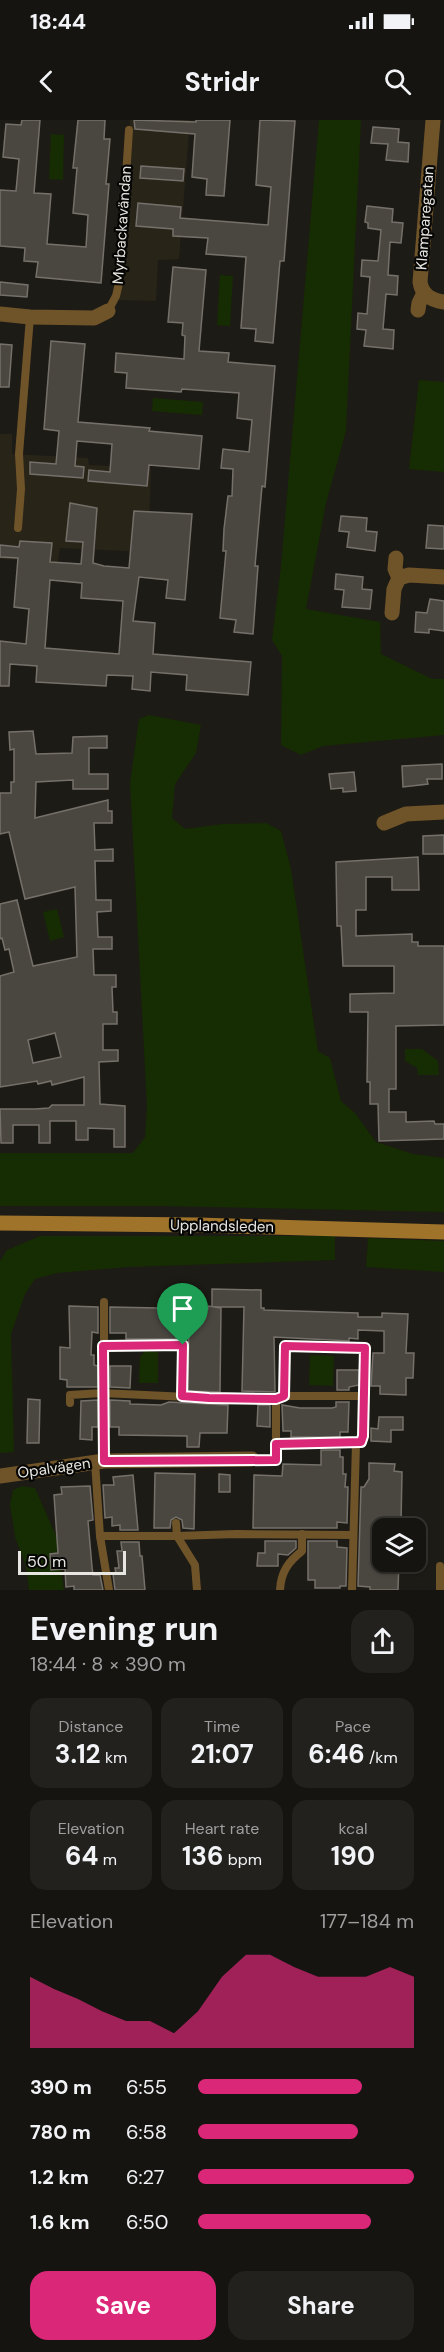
<!DOCTYPE html>
<meta charset="utf-8">
<style>
:root{--surface:#161410;--page:#23211e;--text:#f1f3f6;--muted:#9e9e9f;--line:#353330;--accent:#db2777}
body{margin:0;font-family:"DM Sans",sans-serif;background:var(--page);color:var(--text);height:100vh;display:flex;flex-direction:column;font-size:22px;white-space:nowrap}
*{box-sizing:border-box;margin:0}
p{font-size:20px;color:var(--muted)}
.icon{flex:none;width:33px;height:33px;fill:none;stroke:currentColor;stroke-width:2;stroke-linecap:round;stroke-linejoin:round}
.map{position:relative;height:1470px;overflow:hidden}
.drawer{display:flex;flex-direction:column;background:var(--surface);flex:1}
.drawer>*{flex:none}
.controls{position:absolute;left:372px;top:1398px;display:grid;gap:12px}
.controls a{display:grid;place-items:center;width:54px;height:54px;border-radius:12px;background:var(--surface);box-shadow:0 2px 4px #0004,0 0 0 2px var(--line);font-size:30px}
.scale{position:absolute;left:18px;bottom:15px;width:108px;box-sizing:border-box;padding-left:6px;border:3px solid #e7e6e2;border-top:0;font-size:16px;line-height:21px;white-space:nowrap;color:#e7e6e2;-webkit-text-stroke:4px #060604;paint-order:stroke}
.pin{position:absolute;display:grid;place-items:center;width:51px;height:51px;color:#fff;margin:-62px -26px;border-radius:50% 50% 50% 0;rotate:-45deg;box-shadow:0 0 6px #0007}
.pin .icon{rotate:45deg}
.round{display:grid;place-items:center;flex:none;width:63px;height:63px;border-radius:18px;background:var(--page)}
.summary{display:flex;align-items:center;justify-content:space-between;height:102px;padding:0 30px}
h1{font-size:33px;font-weight:700;line-height:45px}
.figures{display:grid;grid-template-columns:repeat(3,1fr);gap:9px;height:102px;padding:6px 30px}
.figures div{display:grid;align-content:center;border-radius:15px;background:var(--page);text-align:center}
.figures b{font-size:26px;font-weight:700}
.figures small{font-size:16px;font-weight:400}
.figures p{font-size:16px}
.chart{height:168px;padding:12px 30px}
.chart p{display:flex;justify-content:space-between}
.chart svg{width:100%;height:108px;margin-top:6px;fill:var(--accent);opacity:.7}
.button{display:flex;gap:12px;margin-top:auto;padding:12px 30px}
.button a{flex:1;height:69px;border-radius:18px;background:var(--accent);color:#fff;font-size:24px;font-weight:700;line-height:69px;text-align:center}
.button a+a{background:var(--page);color:var(--text)}
ul{padding:0 30px;list-style:none;font-size:20px}
li{display:grid;grid-template-columns:96px 72px 1fr;align-items:center;height:45px}
li i{height:15px;border-radius:8px;background:var(--accent)}
.status{display:flex;justify-content:space-between;align-items:center;height:42px;padding:0 30px;background:var(--surface);direction:ltr}
.status svg{height:16px;fill:currentColor}
header{display:flex;justify-content:space-between;align-items:center;height:78px;padding:0 30px;background:var(--surface);font-size:27px;font-weight:700}
.map>svg:first-child{display:block}
</style>
<div class="status"><b>18:44</b><svg viewBox="0 0 49 12"><path d="M0 12V9h3v3zM5 12V6h3v6zM10 12V3h3v9zM15 12V0h3v12zM26 1h20v11H26zM47 4h2v5h-2z"/></svg></div>
<header><svg class="icon" aria-label="back" viewBox="0 0 24 24"><path d="M15 5l-7 7 7 7"/></svg>Stridr<svg class="icon" aria-label="search" viewBox="0 0 24 24"><circle cx="10" cy="10" r="6"/><path d="M15 15l6 6"/></svg></header>
<div class="map">
<svg width="444" height="1470" viewBox="0 0 444 1470">
<rect width="100%" height="100%" fill="#1d1b15"/>
<!-- built -->
<g fill="#282418">
<path d="M130,0H190L179,139L158,140L156,181L119,180Z"/>
<path d="M0,314H12V334L88,338L89,345L151,348L148,432L60,428L58,442L0,439Z"/>
</g>
<!-- green -->
<g fill="#162c02">
<path d="M319,0H361L346,311L326,383L306,489L380,502L381,534L432,559H444V615L323,626L301,635L281,625L282,536L272,520L281,446Z"/>
<path d="M51,14L64,15L63,60L49,59Z"/>
<path d="M220,155L233,156L230,206L217,205Z"/>
<path d="M419,260L444,262V352L409,349Z"/>
<path d="M153,278L203,282L202,295L152,291Z"/>
<path d="M149,595L201,605L196,633L175,664L172,698L185,709L223,704L266,703L281,711L291,749L318,931L330,938L341,981L355,993L376,1022L413,1034L444,1038V1092L161,1086H0V1033H133L145,1017L147,987L130,663L139,599Z"/>
<path d="M57,789L64,817L50,821L43,792Z"/>
<path d="M405,929H422L438,941L439,955H418L417,948L405,941Z"/>
<path d="M40,1116H335V1140L128,1147L57,1153L35,1159L25,1174L11,1214L14,1332L0,1333V1141L7,1130Z"/>
<path d="M368,1118L444,1121V1152L366,1147Z"/>
<path d="M145,1231L158,1232V1263H139L140,1237Z"/>
<path d="M310,1235L334,1236L333,1266L309,1265Z"/>
<path d="M22,1366L35,1368L57,1418L64,1470H29L26,1446L15,1417L10,1384L13,1370Z"/>
</g>
<!-- building -->
<g fill="#4a4640" stroke="#75706a" stroke-width="1.5" fill-rule="evenodd">
<path d="M22,0H40L34,73L51,74L47,124L86,127L88,95L73,93L77,48H73L78,0H105L104,19H110L106,64H109L101,163L36,157L38,142L24,141L25,128L0,126V70L16,71L19,39L3,37L6,4L21,5Z"/>
<path d="M134,0L196,2V0H230L224,76L206,75L207,59L192,57L195,14L135,9Z"/>
<path d="M260,0L295,1L284,141H280L273,223L255,221L256,209L241,208L246,137L206,134L208,118L173,116V109L136,106L138,83L181,87L180,98L268,105L271,67L256,65Z"/>
<path d="M373,7L399,9L398,22L409,23L408,42L386,40L388,24L371,23Z"/>
<path d="M141,46L184,49L183,61L140,58Z"/>
<path d="M367,86L393,89L392,102L403,103L401,123L390,122L388,155L398,156L397,175L386,174L383,209L394,210L393,229L364,226L366,210L357,209L358,193L367,194L370,157L361,156L362,140L378,141L381,110L368,108V103L365,102Z"/>
<path d="M173,147L206,150L199,231L229,233L228,242L275,246L265,367L262,366L255,446H258L253,514L234,512L236,500L220,498L226,431H223L224,409L228,376H232L233,349L221,348L223,329L249,332L252,300L237,298L239,273L182,269L181,272L126,268L127,253L115,252L116,233L184,239L185,216L182,215L183,203L168,202Z"/>
<path d="M0,162L28,165L27,177L0,175Z"/>
<path d="M51,221L85,224L78,302L150,308L149,311L202,316L199,349L149,345L147,366L88,361L89,350L110,352L112,324L77,321L75,346L84,347L83,358L30,354V342L56,344L59,311L44,309Z"/>
<path d="M0,224L12,225L9,267H0Z"/>
<path d="M70,383L97,388L93,443L104,446L129,448L134,391L192,394L185,480L166,478L168,460L139,457L133,501L155,503L153,534L251,542L248,575L186,570L187,555L151,552L150,571L132,569L133,556L107,555L106,566L36,562L37,546L10,544L9,566H0V521L26,524L29,489L14,487L18,438L0,437V425L19,427L20,421L52,423L50,442L81,444L83,422L66,421ZM50,460L82,463L81,478L123,481L119,534L45,528Z"/>
<path d="M341,396L367,398L366,411L377,412L375,431L347,427L349,412L339,411Z"/>
<path d="M428,405L444,406V429L426,428Z"/>
<path d="M336,454L363,457L362,469L372,470L370,489L342,487L344,470L335,469Z"/>
<path d="M430,479L444,481V511L429,509V513L415,512L416,492L427,493Z"/>
<path d="M33,611L36,634L72,633L73,617L107,616V628H89V654H108V669H73V660L36,662L35,698L108,680V691H112V703H94L95,730L113,729V741H95L96,780H111V791L97,792L98,817H112V829H93L94,855H116V867H112L113,892H117V904H103V930H118V941L99,942L100,984L125,986V1027H114V1009L88,1008V1020H76V1001H50V1023H39V1005H13V1023H1L0,989H35L49,988L52,985H84V957L52,965L51,961L38,964L37,961L0,967V856L14,852L9,829L5,830L2,818L0,819V784L17,780L33,846L77,837L75,767L25,779L9,712L0,714V673H11V662H14V629L10,630L9,612ZM55,913L61,937L33,943L28,920Z"/>
<path d="M442,644V659H427L428,664L403,667L402,646Z"/>
<path d="M354,652L356,671L343,672V668L331,669L329,654Z"/>
<path d="M444,715V734H423V716Z"/>
<path d="M418,737L419,770H392V757H366V790H356V816L412,814V822H418V826H444V905L396,906V969H389V992H406V1002L434,1001L435,1004H444V1019L379,1021L378,984H370V962H367L368,892H350V874L394,873V846H343L341,806H337L336,742Z"/>
<path d="M212,1169L261,1170V1188H264V1190L358,1193V1197H382V1193L408,1194L406,1233H414L413,1258H406V1275L380,1274V1266H371L373,1233H384V1211L358,1210V1219L349,1218V1221L274,1217L275,1272L242,1271L244,1187H212Z"/>
<path d="M69,1186L98,1187V1213L92,1212L91,1235H94V1245L98,1246V1267H67V1260L60,1259V1227L70,1228Z"/>
<path d="M208,1186L221,1188L220,1272L188,1271L189,1198L186,1192H180L177,1195L176,1219H126V1213H110V1187L208,1189Z"/>
<path d="M110,1246H131L130,1268L110,1267Z"/>
<path d="M337,1250H359V1265L349,1267V1270H337Z"/>
<path d="M28,1279L40,1280L39,1323H27Z"/>
<path d="M98,1280V1307H92V1320L80,1319L81,1281Z"/>
<path d="M110,1280L130,1281V1284L161,1285L169,1282L228,1285L227,1313H200L199,1327H187V1316L119,1315V1307H110Z"/>
<path d="M336,1282H349L348,1312H340V1317H291V1311H283L282,1285L300,1288H332L336,1287Z"/>
<path d="M258,1285H270V1307L257,1306Z"/>
<path d="M379,1297H403V1310H391V1322L371,1321V1308L378,1309Z"/>
<path d="M321,1330H340V1337H343V1354H346L345,1367H348L347,1403L337,1402V1408H253L254,1355L282,1356L283,1344L321,1345Z"/>
<path d="M369,1343L395,1344L394,1351L402,1352L401,1402L392,1401V1408H382V1442H399L398,1470H370V1467L358,1466L361,1367H364L369,1359Z"/>
<path d="M155,1353L195,1354L194,1409L183,1408L182,1400L176,1397L171,1400L170,1408H154Z"/>
<path d="M219,1354L230,1355V1372H219Z"/>
<path d="M133,1355L138,1410H120V1405L112,1406V1397L105,1398L103,1365H114L113,1357Z"/>
<path d="M90,1366L93,1400L88,1401L92,1447L93,1455H100L103,1470H74V1466L66,1467L65,1449L51,1450L50,1434L58,1433L54,1375L62,1374L61,1367Z"/>
<path d="M265,1421H296V1428L288,1435L278,1434V1446H257L258,1433H265Z"/>
<path d="M308,1421H337V1427L347,1428L346,1466H340V1468H315V1460H308Z"/>
<path d="M121,1422H139L140,1436H142L145,1470H115L113,1454H116L115,1448H119L117,1431H122Z"/>
</g>
<g fill="none" stroke-linecap="round" stroke-linejoin="round">
<!-- lane -->
<g stroke="#6f5329" stroke-width="8">
<path d="M108,191L116,176L119,163L129,10"/>
<path d="M18,408L21,369L19,334L30,197"/>
<path d="M104,1182V1341"/>
<path d="M103,1225H183"/>
<path d="M182,1276L183,1198"/>
<path d="M284,1276L285,1226L365,1228V1276"/>
<path d="M70,1283V1275L102,1273L209,1278L276,1279L284,1276H365L363,1316L361,1322L356,1323"/>
<path d="M276,1324L356,1323L352,1470"/>
<path d="M252,1339L276,1340V1279"/>
<path d="M95,1342L100,1416L109,1470"/>
<path d="M100,1416H177L176,1403"/>
<path d="M177,1416L236,1414L353,1415"/>
<path d="M177,1416L195,1445L197,1470"/>
<path d="M280,1470C281,1452 288,1442 302,1431V1414"/>
<path d="M440,1470V1446"/>
</g>
<!-- street -->
<g stroke="#6f5329" stroke-width="15">
<path d="M433,0L420,162C422,175 431,180 444,182"/>
<path d="M418,190L419,183L424,173"/>
<path d="M0,194L30,197L94,198L108,191"/>
<path d="M396,438L395,449L399,458"/>
<path d="M392,493L394,469L399,458L409,455L444,457"/>
<path d="M384,703L406,694L444,692"/>
<path d="M0,1356L104,1341L252,1339"/>
</g>
<!-- secondary -->
<path stroke="#9f732a" stroke-width="15" d="M0,1103L198,1105L444,1112"/>
</g>
<g fill="none" stroke-linecap="round" stroke-linejoin="round">
<!-- route casing -->
<g stroke="#fff" stroke-width="12">
<path id="route" d="M183,1225L182,1276L209,1278L276,1279L284,1276L285,1226L365,1228L363,1316L361,1322L276,1324V1340L104,1341L103,1226Z"/>
</g>
<!-- route -->
<use href="#route" stroke="#db2777" stroke-width="8"/>
</g>
<g text-anchor="middle" dominant-baseline="central" stroke-width="4.5" stroke-linejoin="round" paint-order="stroke">
<!-- street labels -->
<g font-size="15" fill="#e7e6e2" stroke="#060604">
<text transform="translate(425 98) rotate(-86)">Klamparegatan</text>
<text transform="translate(122 105) rotate(-86)">Myrbackavändan</text>
<text transform="translate(222 1106) rotate(1)">Upplandsleden</text>
<text transform="translate(54 1348) rotate(-8)">Opalvägen</text>
</g>
</g>
</svg>
<div class="controls">
<a><svg class="icon" aria-label="layers" viewBox="0 0 24 24"><path d="M12 4l9 5-9 5-9-5zM3 14l9 5 9-5"/></svg></a>
</div>
<div class="scale">50 m</div>
<div class="pin" style="left:183px;top:1225px;background:#1e9e55"><svg class="icon" aria-label="arrive" viewBox="0 0 24 24"><path d="M6 21V4h12l-3 4 3 4H6"/></svg></div>
</div>
<section class="drawer">
<div class="summary"><div><h1>Evening run</h1><p>18:44 · 8 × 390 m</p></div><a class="round"><svg class="icon" aria-label="share" viewBox="0 0 24 24"><path d="M12 15V3M7 8l5-5 5 5M5 13v7h14v-7"/></svg></a></div>
<div class="figures">
<div><p>Distance</p><b>3.12<small> km</small></b></div>
<div><p>Time</p><b>21:07</b></div>
<div><p>Pace</p><b>6:46<small> /km</small></b></div>
</div>
<div class="figures">
<div><p>Elevation</p><b>64<small> m</small></b></div>
<div><p>Heart rate</p><b>136<small> bpm</small></b></div>
<div><p>kcal</p><b>190</b></div>
</div>
<div class="chart"><p><span>Elevation</span>177–184 m</p>
<svg viewBox="0 0 160 44" preserveAspectRatio="none"><path d="M0 44V15L10 20L20 24L30 29L40 33L50 33L60 38L70 29L80 15L90 6L100 6L110 11L120 15L130 15L140 15L150 11L160 15V44z"/></svg>
</div>
<ul>
<li><b>390 m</b>6:55<i style="width:76%"></i></li>
<li><b>780 m</b>6:58<i style="width:74%"></i></li>
<li><b>1.2 km</b>6:27<i style="width:100%"></i></li>
<li><b>1.6 km</b>6:50<i style="width:80%"></i></li>
</ul>
<div class="button"><a>Save</a><a>Share</a></div>
</section>
